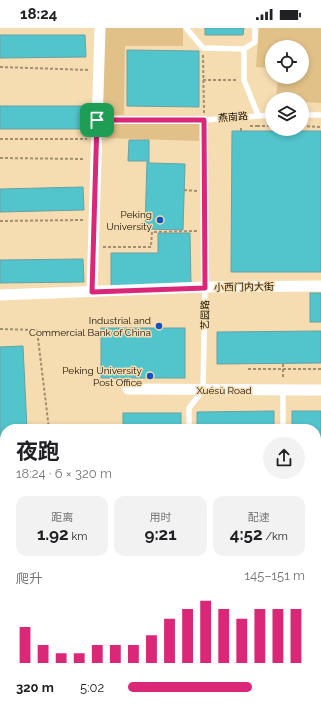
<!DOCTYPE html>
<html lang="zh">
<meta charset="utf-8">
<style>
:root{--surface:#fff;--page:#f2f2f2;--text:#202124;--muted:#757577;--accent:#db2777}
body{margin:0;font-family:Raleway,"Noto Sans SC",sans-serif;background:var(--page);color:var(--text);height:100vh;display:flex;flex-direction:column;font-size:15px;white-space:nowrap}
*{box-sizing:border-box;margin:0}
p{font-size:13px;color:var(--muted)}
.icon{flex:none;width:22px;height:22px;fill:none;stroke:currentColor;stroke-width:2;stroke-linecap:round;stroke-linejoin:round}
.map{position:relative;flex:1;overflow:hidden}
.side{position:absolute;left:0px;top:396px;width:321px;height:286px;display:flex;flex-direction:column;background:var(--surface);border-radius:16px 16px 0 0;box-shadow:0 2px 6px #0003}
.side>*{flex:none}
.controls{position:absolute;left:265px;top:12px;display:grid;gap:8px}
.controls a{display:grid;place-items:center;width:44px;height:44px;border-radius:50%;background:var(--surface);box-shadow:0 2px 6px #0003;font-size:20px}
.pin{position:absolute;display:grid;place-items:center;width:34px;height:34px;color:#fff;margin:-17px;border-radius:8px;box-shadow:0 2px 6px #0006}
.round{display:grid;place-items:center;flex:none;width:42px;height:42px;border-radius:21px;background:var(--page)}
.head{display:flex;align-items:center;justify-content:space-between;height:68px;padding:0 16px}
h1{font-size:22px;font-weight:700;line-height:30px}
.figures{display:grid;grid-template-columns:repeat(3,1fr);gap:6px;height:68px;padding:4px 16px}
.figures div{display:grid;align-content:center;border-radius:10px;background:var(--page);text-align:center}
.figures b{font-size:17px;font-weight:700}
.figures small{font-size:11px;font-weight:400}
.figures p{font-size:11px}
.chart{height:112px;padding:8px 16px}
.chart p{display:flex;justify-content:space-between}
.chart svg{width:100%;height:72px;margin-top:4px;stroke:var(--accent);stroke-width:6}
ul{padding:0 16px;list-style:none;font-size:13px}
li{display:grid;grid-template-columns:64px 48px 1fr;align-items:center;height:30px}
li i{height:10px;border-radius:5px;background:var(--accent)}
.status{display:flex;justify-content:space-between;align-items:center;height:28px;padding:0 20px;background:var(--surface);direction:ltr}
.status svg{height:11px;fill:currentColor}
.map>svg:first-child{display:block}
</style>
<div class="status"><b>18:24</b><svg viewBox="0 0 49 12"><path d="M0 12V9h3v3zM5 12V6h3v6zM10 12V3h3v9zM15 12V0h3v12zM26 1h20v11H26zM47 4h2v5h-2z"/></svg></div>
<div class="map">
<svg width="321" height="682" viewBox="0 0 321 682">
<rect width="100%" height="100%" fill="#f5dcb1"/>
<!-- green -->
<g fill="#e2c188">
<path d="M104,0H183V18H125L124,87H102Z"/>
<path d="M259,0H321V75L302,74V71H276L278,49H302V19H272V40L256,39Z"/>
<path d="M106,96H199V113L106,110Z"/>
<rect x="316" y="567" width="5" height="110"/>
<path d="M5,569V675L0,671V571Z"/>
</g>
<!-- building -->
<g fill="#52c5cc" stroke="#66a1a5">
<path d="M205,0H244L243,7H205Z"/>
<path d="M0,7H85L86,29L0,30Z"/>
<path d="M127,22L199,23V79L127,78Z"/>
<rect x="0" y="78" width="83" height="23"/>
<path d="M232,103H321V244H231Z"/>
<path d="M129,112H149V135L185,136L183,202L145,201L147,133H128Z"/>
<path d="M83,159L84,182L0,184V161Z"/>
<path d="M158,205H190L191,258H111V225H158Z"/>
<path d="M83,231L84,254L0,255V232Z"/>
<rect x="310" y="265" width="11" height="29"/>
<rect x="101" y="300" width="84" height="50"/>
<path d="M321,303V335L217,336V304Z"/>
<path d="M23,318L27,401H5V487H0V319Z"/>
<path d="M274,383V401H197V384Z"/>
<path d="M292,383H321V414H316V401H292Z"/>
<rect x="123" y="385" width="58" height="16"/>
<rect x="316" y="425" width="5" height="36"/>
<rect x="316" y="473" width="5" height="30"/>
<rect x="0" y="491" width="5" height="17"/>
</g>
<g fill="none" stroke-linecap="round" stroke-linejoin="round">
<!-- path -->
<g stroke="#a28f6f" stroke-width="2" stroke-dasharray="3 2" stroke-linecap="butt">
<path d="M203,27L204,85"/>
<path d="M0,39L89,42"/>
<path d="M203,52H236"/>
<path d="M250,98H257V96"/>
<path d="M257,98H272"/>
<path d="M302,98L321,99"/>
<path d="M241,103V98"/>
<path d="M0,111H87"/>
<path d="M0,130L85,131"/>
<path d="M184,162L197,163"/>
<path d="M0,193L83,192"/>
<path d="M103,219H151L152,204L197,203"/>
<path d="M0,301L37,302L49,401"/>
<path d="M283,336V350"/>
<path d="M248,341H321"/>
<path d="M316,564L321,571"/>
<path d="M0,587H5"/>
<path d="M0,661L5,660"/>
<path d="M0,681H44"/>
<path d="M74,681L294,680L321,681"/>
</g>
<!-- lane -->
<g stroke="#fff" stroke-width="5.5">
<path d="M186,0L203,20L244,21"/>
<path d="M255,0V14L244,21V52L258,87"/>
<path d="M302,87H321"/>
<path d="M97,92H204L272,87"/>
<path d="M283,362V401"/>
<path d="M189,401V380L203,362L205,259L204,92"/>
</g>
<!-- street -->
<g stroke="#fff" stroke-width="11">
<path d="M92,264L100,0"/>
<path d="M0,267L205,259L321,258"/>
<path d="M128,361L321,362"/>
</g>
<!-- secondary -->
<g stroke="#d4e4d1" stroke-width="15">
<path d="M316,550H321"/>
<path d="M0,551H5"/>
</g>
<!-- highway -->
<g stroke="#70a466" stroke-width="20">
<path d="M316,616L321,620"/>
<path d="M59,677L60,682"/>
</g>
</g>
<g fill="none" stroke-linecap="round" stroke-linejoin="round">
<!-- route casing -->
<g stroke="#fff" stroke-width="8">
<path id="route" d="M97,92H204L205,260L92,264Z"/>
</g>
<!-- route -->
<use href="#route" stroke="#db2777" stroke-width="5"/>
</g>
<!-- markers -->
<g fill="#1252be" stroke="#f5dcb1" stroke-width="1.5">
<circle cx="160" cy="192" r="4"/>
<circle cx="159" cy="298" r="4"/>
<circle cx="150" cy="348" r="4"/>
</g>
<g text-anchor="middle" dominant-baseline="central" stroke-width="3" stroke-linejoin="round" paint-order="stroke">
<!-- street labels -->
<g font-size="10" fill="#1d1405" stroke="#f5dcb1">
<text transform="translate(233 89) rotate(-5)">燕南路</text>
<text transform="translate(244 259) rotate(-1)">小西门内大街</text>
<text transform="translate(205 287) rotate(-89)">艺园路</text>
<text x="224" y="362">Xuésù Road</text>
</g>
<!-- poi labels -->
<g font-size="10" fill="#1d1405" stroke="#f5dcb1" text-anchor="end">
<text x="152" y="186">Peking<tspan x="152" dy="12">University</tspan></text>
<text x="151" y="292">Industrial and<tspan x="151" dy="12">Commercial Bank of China</tspan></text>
<text x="142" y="342">Peking University<tspan x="142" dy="12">Post Office</tspan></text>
</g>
</g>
</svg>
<div class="controls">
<a><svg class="icon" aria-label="locate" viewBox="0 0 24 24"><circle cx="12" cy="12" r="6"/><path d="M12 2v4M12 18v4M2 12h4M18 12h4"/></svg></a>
<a><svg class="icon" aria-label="layers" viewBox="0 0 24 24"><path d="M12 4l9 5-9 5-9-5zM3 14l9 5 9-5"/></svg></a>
</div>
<div class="pin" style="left:97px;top:92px;background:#1e9e55"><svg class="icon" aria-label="arrive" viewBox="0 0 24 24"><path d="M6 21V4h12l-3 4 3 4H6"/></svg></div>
<section class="side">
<div class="head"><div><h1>夜跑</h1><p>18:24 · 6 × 320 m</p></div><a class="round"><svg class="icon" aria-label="share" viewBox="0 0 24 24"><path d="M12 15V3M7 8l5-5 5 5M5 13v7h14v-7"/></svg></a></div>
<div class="figures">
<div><p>距离</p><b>1.92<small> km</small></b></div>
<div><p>用时</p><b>9:21</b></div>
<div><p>配速</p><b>4:52<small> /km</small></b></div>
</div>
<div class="chart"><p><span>爬升</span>145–151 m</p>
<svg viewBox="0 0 160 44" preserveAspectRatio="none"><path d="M5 44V22M15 44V33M25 44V38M35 44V38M45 44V33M55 44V33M65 44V33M75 44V27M85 44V17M95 44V11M105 44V6M115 44V11M125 44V17M135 44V11M145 44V11M155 44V11"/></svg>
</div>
<ul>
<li><b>320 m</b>5:02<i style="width:70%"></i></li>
</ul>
</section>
</div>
